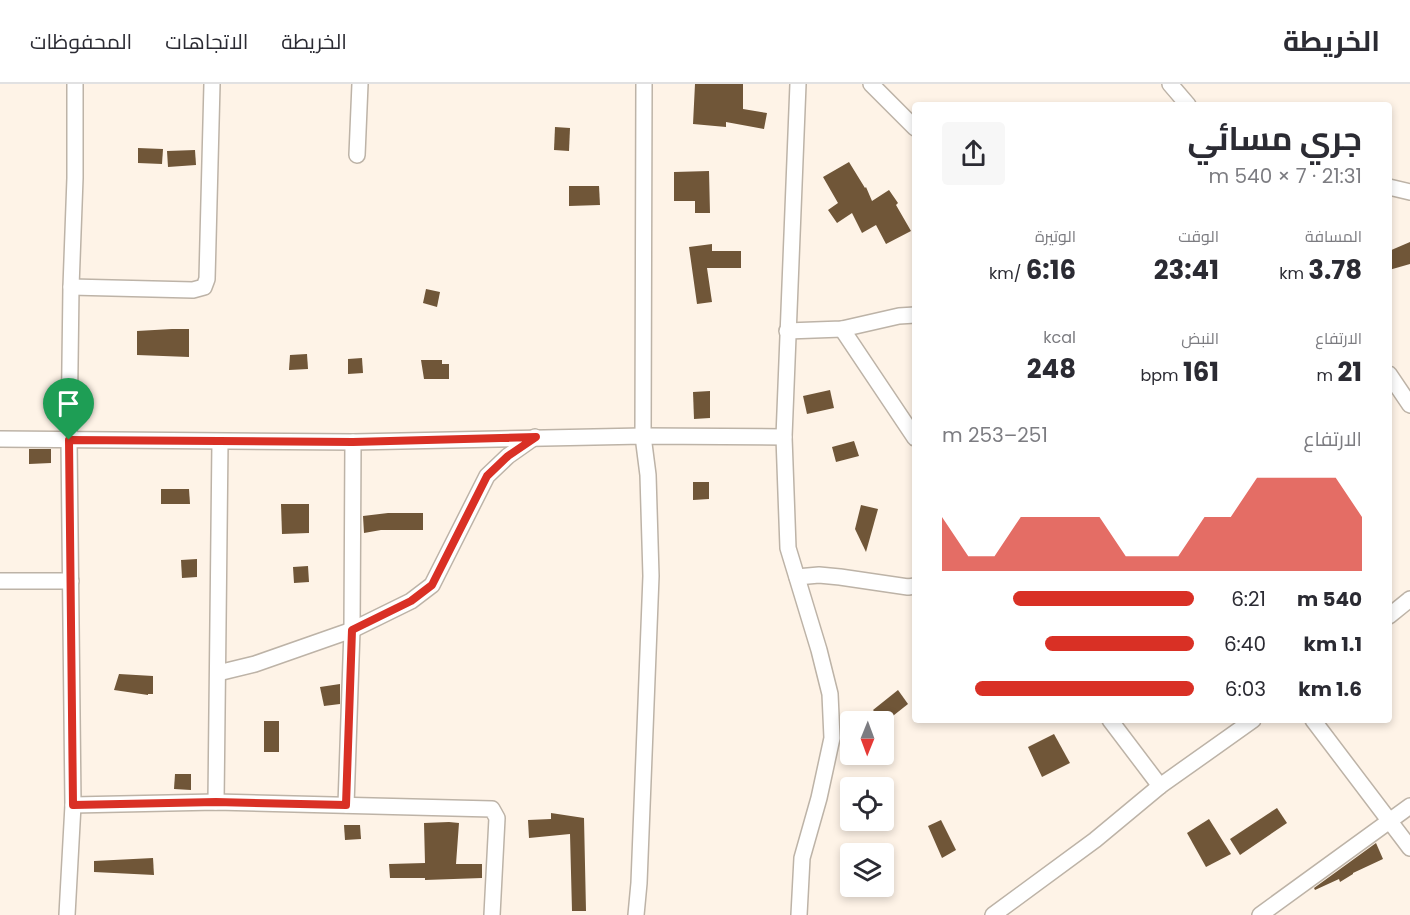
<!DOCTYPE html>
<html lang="ar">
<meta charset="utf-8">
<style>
:root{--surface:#fff;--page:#f7f7f7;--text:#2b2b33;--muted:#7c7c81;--line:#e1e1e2;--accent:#d93025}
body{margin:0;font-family:Poppins,Cairo,sans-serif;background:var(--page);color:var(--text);direction:rtl;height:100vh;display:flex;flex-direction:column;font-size:22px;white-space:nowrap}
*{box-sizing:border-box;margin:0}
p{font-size:20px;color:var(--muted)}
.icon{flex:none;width:33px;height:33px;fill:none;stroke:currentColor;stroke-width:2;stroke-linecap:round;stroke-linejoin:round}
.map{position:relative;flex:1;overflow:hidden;direction:ltr}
.details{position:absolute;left:912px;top:18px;width:480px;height:621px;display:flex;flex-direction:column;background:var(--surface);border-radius:6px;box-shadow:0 3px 9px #0003;direction:rtl}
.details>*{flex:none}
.needle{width:39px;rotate:181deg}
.fabs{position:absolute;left:840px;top:627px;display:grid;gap:12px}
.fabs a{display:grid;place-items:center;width:54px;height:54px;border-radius:6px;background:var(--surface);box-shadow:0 3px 9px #0003;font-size:30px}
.pin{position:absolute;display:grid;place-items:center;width:51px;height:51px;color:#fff;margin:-62px -26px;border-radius:50% 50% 50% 0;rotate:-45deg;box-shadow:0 0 6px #0007}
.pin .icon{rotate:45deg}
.round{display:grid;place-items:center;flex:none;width:63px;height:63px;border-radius:6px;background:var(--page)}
.summary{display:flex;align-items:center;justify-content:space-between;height:102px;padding:0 30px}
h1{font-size:33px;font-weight:700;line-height:45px}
.stats{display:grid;grid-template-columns:repeat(3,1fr);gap:9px;height:102px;padding:6px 30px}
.stats div{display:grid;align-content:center}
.stats b{font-size:26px;font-weight:700}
.stats small{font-size:16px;font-weight:400}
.stats p{font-size:16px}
.chart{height:168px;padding:12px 30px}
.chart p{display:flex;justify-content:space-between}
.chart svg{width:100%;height:108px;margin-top:6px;fill:var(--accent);opacity:.7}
ul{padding:0 30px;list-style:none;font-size:20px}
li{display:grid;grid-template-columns:96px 72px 1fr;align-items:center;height:45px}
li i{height:15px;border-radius:8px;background:var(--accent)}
header{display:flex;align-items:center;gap:36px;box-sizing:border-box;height:84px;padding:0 30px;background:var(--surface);border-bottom:2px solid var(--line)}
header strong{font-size:28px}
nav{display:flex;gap:33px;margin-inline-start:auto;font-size:21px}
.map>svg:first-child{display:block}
</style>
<header>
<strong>الخريطة</strong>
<nav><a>الخريطة</a><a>الاتجاهات</a><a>المحفوظات</a></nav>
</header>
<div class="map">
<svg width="1410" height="831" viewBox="0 0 1410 831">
<rect width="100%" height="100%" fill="#fef3e7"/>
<!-- building -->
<g fill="#705638">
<path d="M695,0H743V25L767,29L764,45L726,38V43L693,40Z"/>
<path d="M555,43L570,44L569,67L554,66Z"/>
<path d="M138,64L163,65L162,80L138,79Z"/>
<path d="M195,66L196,81L168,83L167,67Z"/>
<path d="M849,78L865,104L866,103L872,117L889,106L898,119L896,121L911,147L886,160L876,141L862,149L852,129L837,139L828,126L838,119L823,93Z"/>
<path d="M709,87L710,129H695V117H674V88Z"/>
<path d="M569,102H599L600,121L569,122Z"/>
<path d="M1410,158V180L1389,186V167Z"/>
<path d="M712,160V167H741V184H707L712,218L697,220L689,163Z"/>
<path d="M426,205L440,208L437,223L423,219Z"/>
<path d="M172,245H189V273L137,271V247Z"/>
<path d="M307,270L308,285L289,286L290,271Z"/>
<path d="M362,274L363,289L348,290V275Z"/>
<path d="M421,276H442V280H449V295H424Z"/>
<path d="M830,306L834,324L807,330L803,312Z"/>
<path d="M710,307V334L694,335L693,308Z"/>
<path d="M854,357L859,372L836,378L832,363Z"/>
<path d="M29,365H51V379L29,380Z"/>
<path d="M693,398H709V415L693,416Z"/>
<path d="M161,405H189L190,420H161Z"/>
<path d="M281,420H309V449L282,450Z"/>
<path d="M861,421L878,425L866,468L855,445Z"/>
<path d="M388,429H423V446H381L364,449L363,432Z"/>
<path d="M197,475V493L182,494L181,476Z"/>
<path d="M308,482L309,498L294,499L293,483Z"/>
<path d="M119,590L153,592V610H148V611L114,606Z"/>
<path d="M340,600V620L324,622L320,603Z"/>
<path d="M898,606L908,620L884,639L873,626Z"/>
<rect x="264" y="637" width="15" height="31"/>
<path d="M1054,650L1070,679L1042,693L1028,663Z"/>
<path d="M175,690H191V706L174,705Z"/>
<path d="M1277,724L1287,739L1240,771L1230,755Z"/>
<path d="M551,729L584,734L586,827H572L570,750L529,754L528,736L551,735Z"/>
<path d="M1209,735L1231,770L1206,783L1187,749Z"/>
<path d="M941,736L956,766L942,774L928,742Z"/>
<path d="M449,738L459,739L456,780H482V794L425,796V794H390L389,780L425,779L424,739Z"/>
<path d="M344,741H360L361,755L345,756Z"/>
<path d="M1376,759L1383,775L1353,789V790L1340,798L1339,795L1315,806L1314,804Z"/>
<path d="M153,774L154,791L94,788V777Z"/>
</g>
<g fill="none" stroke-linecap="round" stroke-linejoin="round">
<!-- street casing -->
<g stroke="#bdb3a7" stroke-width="18">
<g id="street">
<path d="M798,0L784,353L788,464L819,566L830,610L832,654L819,714L802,774L799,831"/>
<path d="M871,0L915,44"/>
<path d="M1170,0L1188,21"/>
<path d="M357,71L360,0"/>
<path d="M1389,103L1410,108"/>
<path d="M71,203L193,206L204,203L207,195L212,0"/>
<path d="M842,245L915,354"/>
<path d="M787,247L842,245L899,232L915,231"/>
<path d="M1389,290L1410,321"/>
<path d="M0,355L353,358L643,352L784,353"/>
<path d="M797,493L819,491L840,493L908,503L915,502"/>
<path d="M0,497H71"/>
<path d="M1389,532L1410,515"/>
<path d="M218,589L255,580L352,546L411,517L432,501L487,392L508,372L535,353"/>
<path d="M1110,636L1160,702"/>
<path d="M1313,636L1410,764"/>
<path d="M216,718L220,358"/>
<path d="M73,721L216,718L492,725L497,734L492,831"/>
<path d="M346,721L352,546L353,358"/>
<path d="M67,831L73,721L69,356L71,203L75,94V0"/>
<path d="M636,831L639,799L651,492L648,391L643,352L644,0"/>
<path d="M993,831L1095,756L1160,702L1253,636"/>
<path d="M1260,831L1410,722"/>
</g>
</g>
<!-- street -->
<use href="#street" stroke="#fff" stroke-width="15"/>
</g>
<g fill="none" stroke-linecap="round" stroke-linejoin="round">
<!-- route casing -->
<g stroke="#fff" stroke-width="12">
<path id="route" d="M536,353L508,372L487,392L432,501L411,517L352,546L346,721L216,718L73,721L69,356L353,358Z"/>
</g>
<!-- route -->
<use href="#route" stroke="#d93025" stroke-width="8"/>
</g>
</svg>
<div class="fabs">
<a><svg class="needle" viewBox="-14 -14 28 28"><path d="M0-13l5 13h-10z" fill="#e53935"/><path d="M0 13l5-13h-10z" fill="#7c7c81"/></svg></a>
<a><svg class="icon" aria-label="locate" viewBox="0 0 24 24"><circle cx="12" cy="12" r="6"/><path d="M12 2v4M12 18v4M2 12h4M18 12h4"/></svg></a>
<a><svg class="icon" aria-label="layers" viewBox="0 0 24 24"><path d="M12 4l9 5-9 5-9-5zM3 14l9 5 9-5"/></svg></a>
</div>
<div class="pin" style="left:69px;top:356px;background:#1e9e55"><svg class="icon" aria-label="arrive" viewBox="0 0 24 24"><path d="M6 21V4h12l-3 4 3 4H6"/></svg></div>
<section class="details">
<div class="summary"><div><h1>جري مسائي</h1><p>21:31 · 7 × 540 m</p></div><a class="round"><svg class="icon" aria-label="share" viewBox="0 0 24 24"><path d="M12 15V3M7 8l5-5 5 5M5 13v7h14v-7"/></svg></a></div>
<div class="stats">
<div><p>المسافة</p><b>3.78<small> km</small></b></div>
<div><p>الوقت</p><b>23:41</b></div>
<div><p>الوتيرة</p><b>6:16<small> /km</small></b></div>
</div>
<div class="stats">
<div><p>الارتفاع</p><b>21<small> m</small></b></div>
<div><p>النبض</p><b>161<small> bpm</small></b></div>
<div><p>kcal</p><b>248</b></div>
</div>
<div class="chart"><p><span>الارتفاع</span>251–253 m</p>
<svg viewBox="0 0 160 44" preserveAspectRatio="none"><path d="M0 44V22L10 38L20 38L30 22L40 22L50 22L60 22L70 38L80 38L90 38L100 22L110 22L120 6L130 6L140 6L150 6L160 22V44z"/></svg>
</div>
<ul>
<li><b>540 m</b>6:21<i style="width:72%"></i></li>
<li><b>1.1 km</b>6:40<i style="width:59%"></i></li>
<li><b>1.6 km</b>6:03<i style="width:87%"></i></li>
</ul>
</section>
</div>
